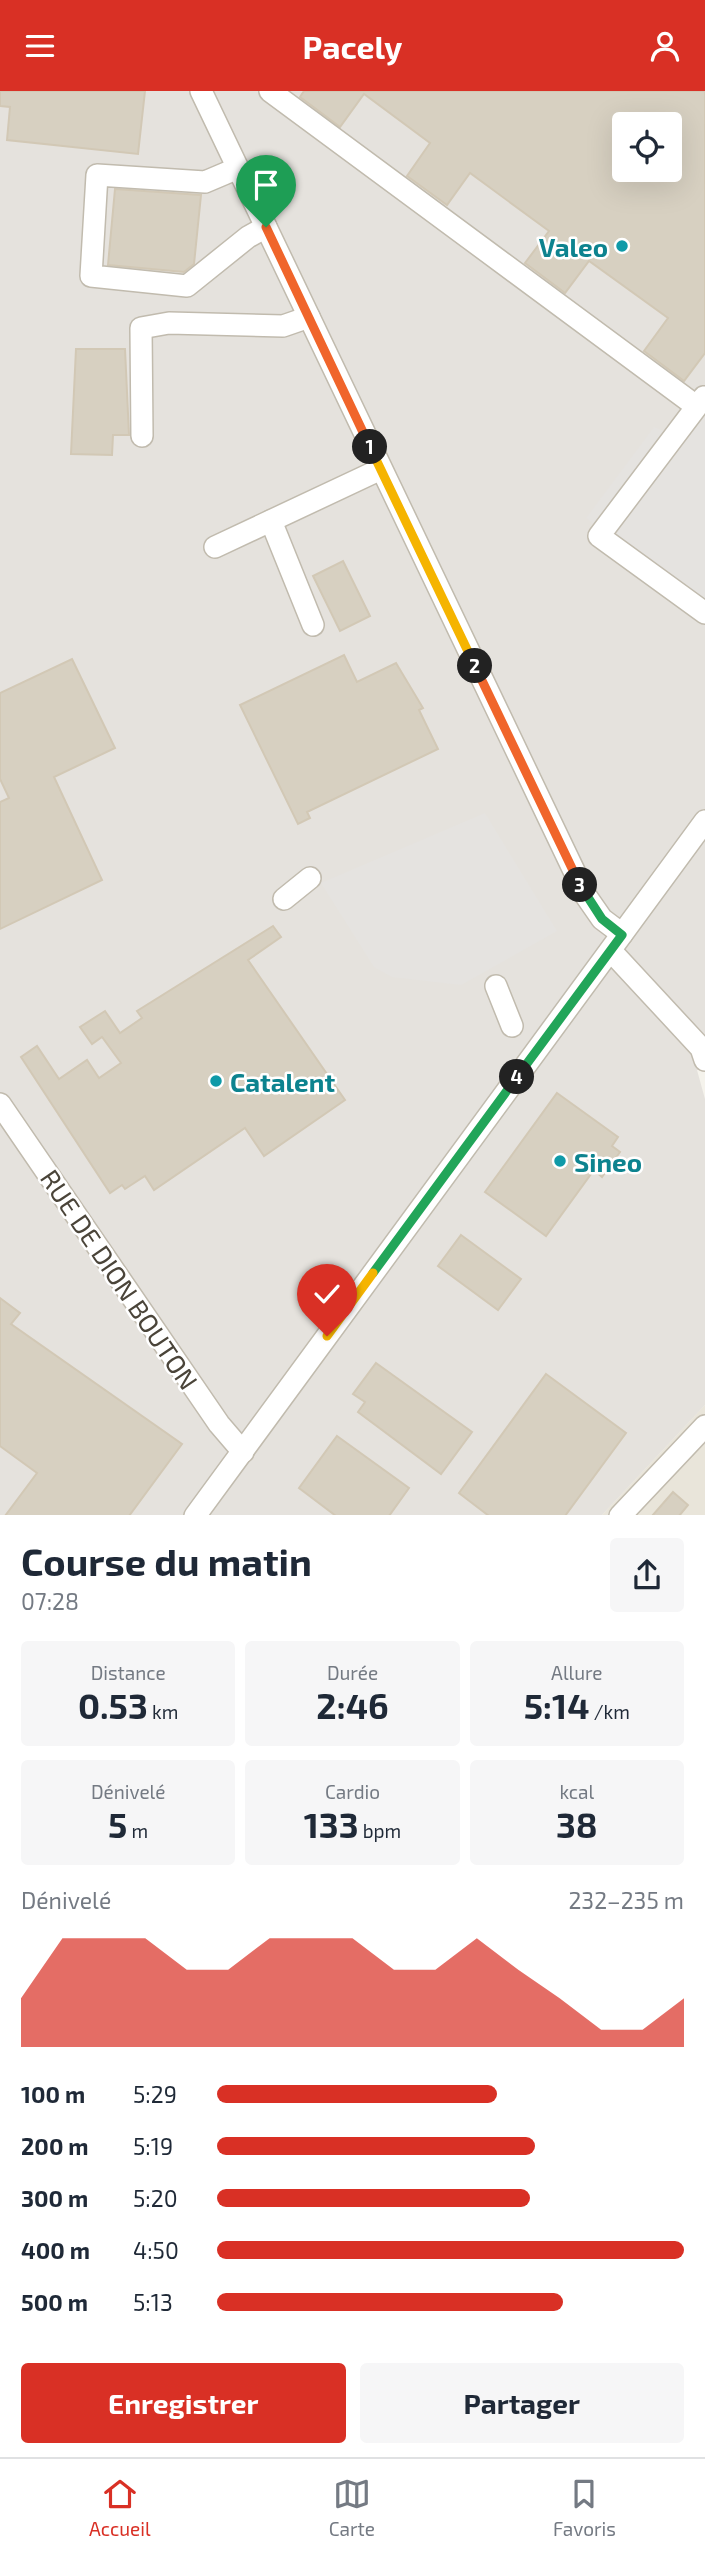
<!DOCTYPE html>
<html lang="fr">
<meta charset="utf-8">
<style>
:root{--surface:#fff;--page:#f6f6f7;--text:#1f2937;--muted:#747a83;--line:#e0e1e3;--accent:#d93025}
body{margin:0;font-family:"Exo 2",sans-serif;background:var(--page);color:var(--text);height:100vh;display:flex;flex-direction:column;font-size:26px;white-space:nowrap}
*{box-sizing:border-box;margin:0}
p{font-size:23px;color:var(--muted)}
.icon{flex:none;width:38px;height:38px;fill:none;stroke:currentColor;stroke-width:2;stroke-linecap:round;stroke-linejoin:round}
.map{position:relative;height:1424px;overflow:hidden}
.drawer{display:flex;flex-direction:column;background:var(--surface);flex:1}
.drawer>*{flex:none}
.tools{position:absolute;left:612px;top:21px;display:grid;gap:14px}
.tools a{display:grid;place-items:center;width:70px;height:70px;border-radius:7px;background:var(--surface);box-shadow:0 7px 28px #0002;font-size:35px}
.pin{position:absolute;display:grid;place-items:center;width:60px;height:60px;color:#fff;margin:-72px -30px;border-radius:50% 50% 50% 0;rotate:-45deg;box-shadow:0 0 7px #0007}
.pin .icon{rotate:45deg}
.km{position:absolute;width:35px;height:35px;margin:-18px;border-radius:50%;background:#222;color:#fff;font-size:19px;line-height:35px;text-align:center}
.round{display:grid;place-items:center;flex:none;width:74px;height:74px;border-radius:7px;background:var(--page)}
.head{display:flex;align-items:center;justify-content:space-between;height:119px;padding:0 21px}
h1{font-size:38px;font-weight:700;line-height:52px}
.figures{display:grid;grid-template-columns:repeat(3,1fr);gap:10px;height:119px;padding:7px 21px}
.figures div{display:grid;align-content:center;border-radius:7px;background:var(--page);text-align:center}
.figures b{font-size:35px;font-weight:700}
.figures small{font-size:19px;font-weight:400}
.figures p{font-size:19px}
.chart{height:196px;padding:14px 21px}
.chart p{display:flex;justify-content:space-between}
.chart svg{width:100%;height:126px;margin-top:7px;fill:var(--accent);opacity:.7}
.button{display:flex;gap:14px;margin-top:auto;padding:14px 21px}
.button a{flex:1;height:80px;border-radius:7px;background:var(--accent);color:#fff;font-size:28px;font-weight:700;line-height:80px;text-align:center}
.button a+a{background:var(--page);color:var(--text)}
ul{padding:0 21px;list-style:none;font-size:23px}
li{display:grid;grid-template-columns:112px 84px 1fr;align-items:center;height:52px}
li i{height:18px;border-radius:9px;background:var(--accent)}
header{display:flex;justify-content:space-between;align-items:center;height:91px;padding:0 21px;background:var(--accent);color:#fff;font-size:32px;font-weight:700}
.menu{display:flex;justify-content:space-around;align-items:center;height:98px;border-top:2px solid var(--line);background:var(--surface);font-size:19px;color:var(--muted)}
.menu a{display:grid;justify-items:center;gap:4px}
.menu .on{color:var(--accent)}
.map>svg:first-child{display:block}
</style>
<header><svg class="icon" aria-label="menu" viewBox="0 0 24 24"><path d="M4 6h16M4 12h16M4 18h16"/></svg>Pacely<svg class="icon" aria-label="person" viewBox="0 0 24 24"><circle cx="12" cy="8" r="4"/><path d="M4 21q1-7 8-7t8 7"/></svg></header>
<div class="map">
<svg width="705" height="1425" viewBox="0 0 705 1425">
<rect width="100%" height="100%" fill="#f5f3ec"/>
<!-- residential -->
<path fill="#e9e5da" d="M705,1314V1424H602Z"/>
<!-- industrial -->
<path fill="#e5e2dd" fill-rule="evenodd" d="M0,0H705V977L697,979L705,1008V1314L602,1424L0,1425ZM625,33H670V79H625Z"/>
<!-- parking -->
<g fill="#e5e3e0">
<path d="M705,319V513L586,427L654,336L682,348Z"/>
<path d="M485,722L557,840L461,894L392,886L374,876L321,792Z"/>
</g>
<!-- building -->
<g fill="#d7d0c1" stroke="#d2c8b5" stroke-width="2" fill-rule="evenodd">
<path d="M0,0H145L138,63L7,49L10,16L0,15Z"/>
<path d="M304,0H705V262L684,290L644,260L668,227L589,170L565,202L525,172L549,140L470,82L447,114L407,85L430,52L364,3L340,36L300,6ZM625,33H670V79H625Z"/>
<path d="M115,98L201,104L194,173L184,181L108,174Z"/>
<path d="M76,258H125L129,344H113L112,364L71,363Z"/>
<path d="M343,470L370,525L340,540L313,485Z"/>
<path d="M344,564L357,591L396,572L423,617L419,619L438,658L307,721L310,727L298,733L240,614Z"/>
<path d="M72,568L115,657L54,686L102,789L0,838V711L9,707L0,688V602Z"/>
<path d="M273,835L281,846L248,869L345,1009L264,1065L245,1037L154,1099L145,1085L125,1098L122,1094L110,1102L21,966L37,955L59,988L87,969L99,987L121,972L102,946L92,953L80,936L105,920L120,942L142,927L137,920Z"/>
<path d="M557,1002L618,1046L612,1055L620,1061L602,1086L594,1079L546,1145L485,1101Z"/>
<path d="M461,1144L521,1188L498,1219L438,1175Z"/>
<path d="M0,1207L20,1222L11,1233L182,1353L129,1425H5L37,1382L0,1355Z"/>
<path d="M376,1272L472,1341L441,1383L358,1321L365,1311L353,1303Z"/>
<path d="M546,1283L626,1342L565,1425H489L459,1402Z"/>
<path d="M337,1345L409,1397L389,1425H336L299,1397Z"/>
<path d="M673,1401L688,1414L679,1425H652Z"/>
</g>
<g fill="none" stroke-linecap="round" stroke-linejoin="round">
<!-- minor casing -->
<g stroke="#c1bbae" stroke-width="24">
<g id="minor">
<path d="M201,0L586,805L602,828L622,843"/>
<path d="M270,0L696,315"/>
<path d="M238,77L205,91L97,84L91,185L187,195L248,146L266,136"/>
<path d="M704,306L599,445L705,522"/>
<path d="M142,345L141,237L169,232L283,235L309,226"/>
<path d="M271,430L313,534"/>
<path d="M215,456L381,378"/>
<path d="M284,808L310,787"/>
<path d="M611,860L701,957L705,969"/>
<path d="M496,895L512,935"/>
<path d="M0,1013L219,1333L243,1361"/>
<path d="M195,1425L705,730"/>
<path d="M620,1425L705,1335"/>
</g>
</g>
<!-- minor -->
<use href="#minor" stroke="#fff" stroke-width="21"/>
</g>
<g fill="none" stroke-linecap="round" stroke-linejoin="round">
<!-- split-1 casing -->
<g stroke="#fff" stroke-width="14">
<path id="split-1" d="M266,136L370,356"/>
</g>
<!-- split-2 casing -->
<g stroke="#fff" stroke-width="14">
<path id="split-2" d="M370,356L475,575"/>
</g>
<!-- split-3 casing -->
<g stroke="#fff" stroke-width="14">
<path id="split-3" d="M475,575L580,794"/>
</g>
<!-- split-4 casing -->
<g stroke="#fff" stroke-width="14">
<path id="split-4" d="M517,986L622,844L602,828L580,794"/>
</g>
<!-- split-5 casing -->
<g stroke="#fff" stroke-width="14">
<path id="split-5" d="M373,1182L517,986"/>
</g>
<!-- split-6 casing -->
<g stroke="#fff" stroke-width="14">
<path id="split-6" d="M327,1245L373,1182"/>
</g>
<!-- split-1 -->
<use href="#split-1" stroke="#f0652b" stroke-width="9"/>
<!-- split-2 -->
<use href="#split-2" stroke="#f5b400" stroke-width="9"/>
<!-- split-3 -->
<use href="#split-3" stroke="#f0652b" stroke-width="9"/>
<!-- split-4 -->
<use href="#split-4" stroke="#22a559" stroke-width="9"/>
<!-- split-5 -->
<use href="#split-5" stroke="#22a559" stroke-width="9"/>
<!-- split-6 -->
<use href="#split-6" stroke="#f5b400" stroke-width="9"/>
</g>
<!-- markers -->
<g fill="#0f9aa8" stroke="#fff" stroke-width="2.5">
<circle cx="622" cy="155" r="7"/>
<circle cx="216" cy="990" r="7"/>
<circle cx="560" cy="1070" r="7"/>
</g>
<g text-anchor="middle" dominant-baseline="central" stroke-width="5" stroke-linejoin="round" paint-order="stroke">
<!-- culture labels -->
<g font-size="26" font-weight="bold" fill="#0d838f" stroke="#fff" text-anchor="start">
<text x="608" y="155" text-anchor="end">Valeo</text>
<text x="230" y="990">Catalent</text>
<text x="574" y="1070">Sineo</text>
</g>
<!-- street labels -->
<g font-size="26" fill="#4a4439" stroke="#fff">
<text transform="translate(120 1188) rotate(56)">RUE DE DION BOUTON</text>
</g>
</g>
</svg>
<div class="tools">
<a><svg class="icon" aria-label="locate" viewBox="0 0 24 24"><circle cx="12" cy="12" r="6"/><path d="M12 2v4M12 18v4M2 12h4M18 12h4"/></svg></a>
</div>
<div class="pin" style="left:266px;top:136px;background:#1e9e55"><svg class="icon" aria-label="arrive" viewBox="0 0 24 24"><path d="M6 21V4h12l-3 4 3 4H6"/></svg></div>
<div class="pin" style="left:327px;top:1245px;background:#d93025"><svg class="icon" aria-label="check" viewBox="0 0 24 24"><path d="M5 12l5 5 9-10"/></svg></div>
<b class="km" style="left:370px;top:356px">1</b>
<b class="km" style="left:475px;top:575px">2</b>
<b class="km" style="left:580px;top:794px">3</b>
<b class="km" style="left:517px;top:986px">4</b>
</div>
<section class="drawer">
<div class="head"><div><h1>Course du matin</h1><p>07:28</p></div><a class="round"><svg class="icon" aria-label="share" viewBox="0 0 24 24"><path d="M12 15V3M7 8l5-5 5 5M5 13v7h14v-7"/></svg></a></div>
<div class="figures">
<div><p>Distance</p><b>0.53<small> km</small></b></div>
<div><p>Durée</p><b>2:46</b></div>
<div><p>Allure</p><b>5:14<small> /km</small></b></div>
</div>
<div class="figures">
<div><p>Dénivelé</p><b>5<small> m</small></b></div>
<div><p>Cardio</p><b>133<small> bpm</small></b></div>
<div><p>kcal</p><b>38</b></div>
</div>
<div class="chart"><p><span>Dénivelé</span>232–235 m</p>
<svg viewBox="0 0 160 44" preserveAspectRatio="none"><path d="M0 44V27L10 6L20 6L30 6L40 17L50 17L60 6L70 6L80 6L90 17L100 17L110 6L120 17L130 27L140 38L150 38L160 27V44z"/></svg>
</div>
<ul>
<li><b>100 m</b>5:29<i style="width:60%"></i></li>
<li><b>200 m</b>5:19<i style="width:68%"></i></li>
<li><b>300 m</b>5:20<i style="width:67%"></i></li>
<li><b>400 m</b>4:50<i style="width:100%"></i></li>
<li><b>500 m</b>5:13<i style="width:74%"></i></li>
</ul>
<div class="button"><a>Enregistrer</a><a>Partager</a></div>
</section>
<nav class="menu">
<a class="on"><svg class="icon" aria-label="home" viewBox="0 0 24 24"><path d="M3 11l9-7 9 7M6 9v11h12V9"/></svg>Accueil</a>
<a><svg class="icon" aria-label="map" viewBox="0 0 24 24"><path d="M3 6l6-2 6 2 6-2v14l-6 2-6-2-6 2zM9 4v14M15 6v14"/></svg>Carte</a>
<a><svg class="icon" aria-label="saved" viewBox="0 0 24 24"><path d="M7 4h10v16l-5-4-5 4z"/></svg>Favoris</a>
</nav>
